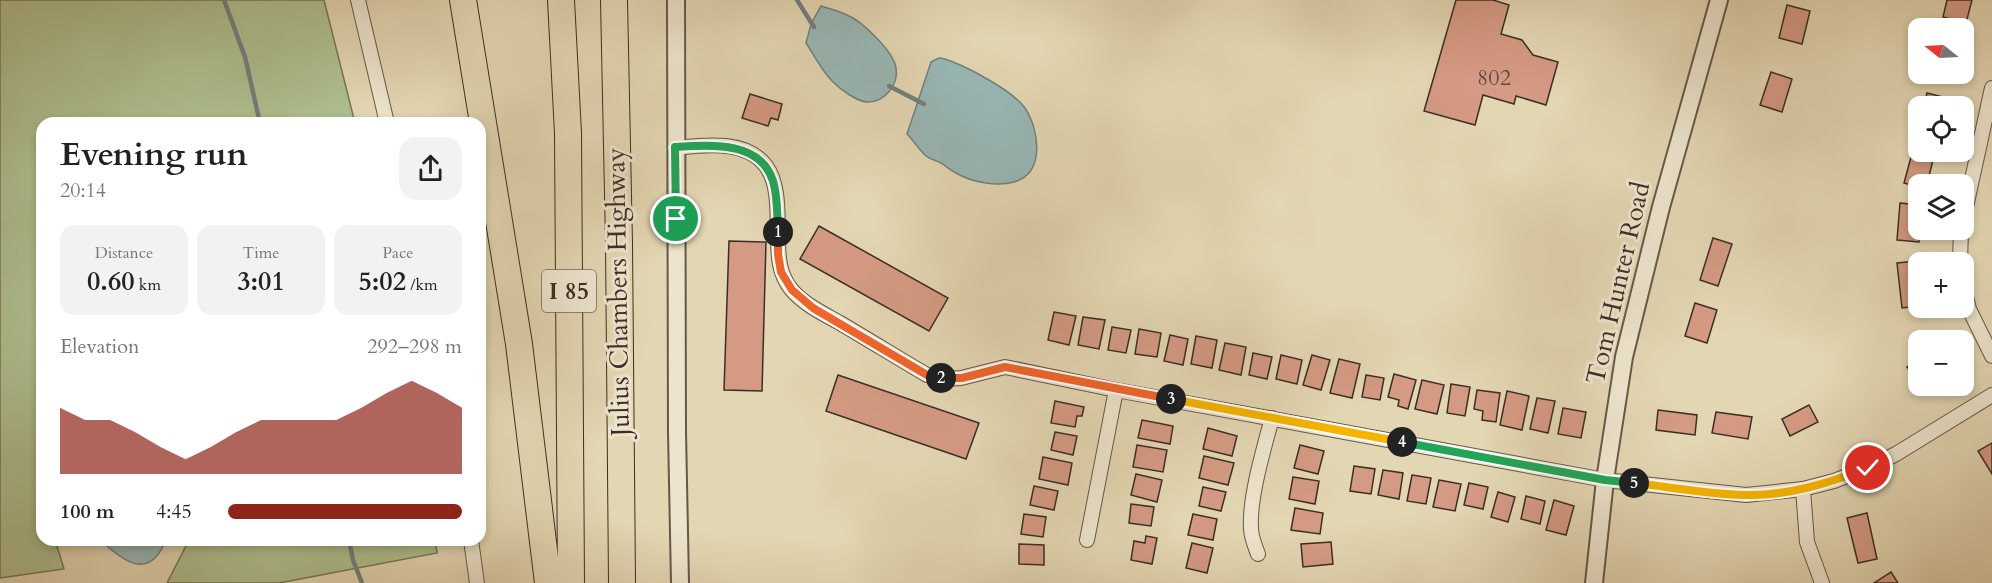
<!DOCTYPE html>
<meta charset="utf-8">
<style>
:root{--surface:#fff;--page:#f2f2f2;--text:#222;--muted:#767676;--accent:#8f2418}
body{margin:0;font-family:Cardo,serif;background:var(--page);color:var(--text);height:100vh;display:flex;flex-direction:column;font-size:22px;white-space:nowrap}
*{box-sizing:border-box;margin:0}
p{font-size:20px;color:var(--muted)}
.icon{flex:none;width:33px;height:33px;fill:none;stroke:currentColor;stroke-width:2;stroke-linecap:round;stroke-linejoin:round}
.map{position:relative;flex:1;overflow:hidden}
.details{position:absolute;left:36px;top:117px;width:450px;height:429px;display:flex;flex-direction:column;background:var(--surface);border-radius:18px;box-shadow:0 3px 9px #0003}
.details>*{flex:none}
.needle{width:39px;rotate:288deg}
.buttons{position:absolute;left:1908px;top:18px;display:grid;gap:12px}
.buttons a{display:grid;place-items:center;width:66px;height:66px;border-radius:12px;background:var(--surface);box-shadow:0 3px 9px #0003;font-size:30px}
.pin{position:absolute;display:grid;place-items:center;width:51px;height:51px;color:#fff;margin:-26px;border:3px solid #fff;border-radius:50%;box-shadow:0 2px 6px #0007}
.km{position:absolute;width:30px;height:30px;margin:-15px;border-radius:50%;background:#222;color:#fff;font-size:16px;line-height:30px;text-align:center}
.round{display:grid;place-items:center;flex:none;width:63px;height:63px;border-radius:18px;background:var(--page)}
.headline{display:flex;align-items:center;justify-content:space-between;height:102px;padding:0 24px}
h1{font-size:33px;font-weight:800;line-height:45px}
.metrics{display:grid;grid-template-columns:repeat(3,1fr);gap:9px;height:102px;padding:6px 24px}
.metrics div{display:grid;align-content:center;border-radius:15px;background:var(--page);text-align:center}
.metrics b{font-size:26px;font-weight:800}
.metrics small{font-size:16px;font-weight:400}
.metrics p{font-size:16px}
.chart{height:168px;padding:12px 24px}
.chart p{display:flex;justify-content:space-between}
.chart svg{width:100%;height:108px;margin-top:6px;fill:var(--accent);opacity:.7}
ul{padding:0 24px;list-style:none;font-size:20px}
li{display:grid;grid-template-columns:96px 72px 1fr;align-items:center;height:45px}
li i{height:15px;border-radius:8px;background:var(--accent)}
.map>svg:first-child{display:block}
</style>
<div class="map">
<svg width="1992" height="583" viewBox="0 0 1992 583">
<rect width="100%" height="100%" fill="#e3d6b2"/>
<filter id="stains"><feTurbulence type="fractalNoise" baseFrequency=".00333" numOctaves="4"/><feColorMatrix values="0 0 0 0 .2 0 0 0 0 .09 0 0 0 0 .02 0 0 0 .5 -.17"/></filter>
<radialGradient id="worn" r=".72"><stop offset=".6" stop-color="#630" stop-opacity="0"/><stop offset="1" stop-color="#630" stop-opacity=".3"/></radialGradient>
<!-- green -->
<g fill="#afbf8f" stroke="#76765a" stroke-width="1.5">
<path d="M0,0H324L355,123H42V540H55L64,569L0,578Z"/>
<path d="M189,540H435L437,553L279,583H167Z"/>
</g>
<!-- water -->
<g fill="#98b7b6" stroke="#73807c" stroke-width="1.5">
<path d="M821,6C830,9 839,11 847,15C862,21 894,52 896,68C899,84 885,102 868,102C857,102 840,89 832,81C822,71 814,55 806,43L811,24Z"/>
<path d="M939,58C949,58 979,74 989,80C1001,87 1016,96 1025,108C1039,129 1046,173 1014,182C997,187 971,182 956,173C950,170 946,166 941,163C935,160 929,159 925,155C918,148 913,140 907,134L931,62Z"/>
<path d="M100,540H166C149,582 123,561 100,540Z"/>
</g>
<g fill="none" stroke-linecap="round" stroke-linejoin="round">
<!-- stream -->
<g stroke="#73807c" stroke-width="4.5">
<path d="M224,0L245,57L260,123"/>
<path d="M797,0L814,27"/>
<path d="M889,86L924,104"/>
<path d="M349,540L353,560L362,583"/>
</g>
</g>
<!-- building -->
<g fill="#d49a83" stroke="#3c2e26" stroke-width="1.5">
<path d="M1456,0H1493L1509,5L1501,34L1522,40L1533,55L1558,62L1546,105L1516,96L1514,104L1483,95L1475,125L1424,111Z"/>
<path d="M1947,0H1972L1966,23L1943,17Z"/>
<path d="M1787,5L1810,11L1802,44L1779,38Z"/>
<path d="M1771,72L1792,79L1782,112L1760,105Z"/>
<path d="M1927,93L1947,98L1945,106H1924Z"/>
<path d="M750,94L782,104L778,120L771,118L768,126L742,118Z"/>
<path d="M1913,150L1934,156L1927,184H1918V187L1904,183Z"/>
<path d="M1900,203L1918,205L1919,242L1897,240Z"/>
<path d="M819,226L948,298L929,331L800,259Z"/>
<path d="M1713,238L1732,244L1718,286L1700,280Z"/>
<path d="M729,241L766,242L762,391L724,390Z"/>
<path d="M1917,261L1918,306L1902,308L1897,263Z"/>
<path d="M1695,303L1717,310L1707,343L1685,336Z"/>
<path d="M1054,312L1076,316L1069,345L1048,340Z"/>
<path d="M1083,317L1105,320L1099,349L1078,345Z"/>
<path d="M1112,327L1131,330L1126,353L1108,350Z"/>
<path d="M1139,329L1161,333L1157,357L1135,354Z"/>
<path d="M1170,335L1188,339L1183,365L1164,361Z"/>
<path d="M1196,336L1217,340L1212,368L1191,364Z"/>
<path d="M1225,343L1246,347L1241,375L1219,370Z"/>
<path d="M1253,353L1272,357L1267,379L1249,375Z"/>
<path d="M1281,355L1302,360L1297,384L1276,379Z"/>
<path d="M1312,355L1330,360L1321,390L1303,385Z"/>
<path d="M1339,359L1360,364L1352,398L1330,393Z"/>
<path d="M1918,359V384L1907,367Z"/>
<path d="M1394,374L1416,380L1408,409L1398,406L1399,400L1388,397Z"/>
<path d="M838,375L979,423L966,459L826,411Z"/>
<path d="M1366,375L1384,378L1380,400L1362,397Z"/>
<path d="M1422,380L1444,385L1437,414L1415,409Z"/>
<path d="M1451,384L1470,387L1465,416L1447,413Z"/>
<path d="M1477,390L1500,393L1496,422L1482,420L1483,411L1474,409Z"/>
<path d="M1507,391L1529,396L1522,430L1500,425Z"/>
<path d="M1537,398L1555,401L1548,433L1530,429Z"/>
<path d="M1055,401L1084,407L1082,416H1077L1075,427L1051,423Z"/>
<path d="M1809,405L1818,422L1790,436L1782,419Z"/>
<path d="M1563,408L1586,412L1581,438L1558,434Z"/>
<path d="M1658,410L1697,415L1695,435L1656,430Z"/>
<path d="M1716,412L1752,417L1748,439L1712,433Z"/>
<path d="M1142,420L1173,426L1170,444L1138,438Z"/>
<path d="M1208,428L1237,436L1232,456L1203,449Z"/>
<path d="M1055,432L1077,436L1073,455L1051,450Z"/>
<path d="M1992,443V474L1978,451Z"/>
<path d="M1137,445L1167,450L1163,472L1133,467Z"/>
<path d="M1300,445L1324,451L1318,474L1294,468Z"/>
<path d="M1204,456L1234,463L1228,485L1199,478Z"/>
<path d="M1043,457L1072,463L1068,485L1039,479Z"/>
<path d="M1354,466L1375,469L1371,494L1350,491Z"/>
<path d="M1383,470L1403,473L1399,499L1378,495Z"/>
<path d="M1136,474L1162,480L1157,502L1131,495Z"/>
<path d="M1412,475L1431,478L1426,504L1407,501Z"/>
<path d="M1293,477L1319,481L1315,504L1289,499Z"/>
<path d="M1439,480L1461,484L1455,511L1433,507Z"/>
<path d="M1469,483L1488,487L1483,509L1464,505Z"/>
<path d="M1034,486L1058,491L1054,510L1030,505Z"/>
<path d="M1203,487L1226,492L1221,511L1199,506Z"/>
<path d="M1498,492L1515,497L1508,522L1491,517Z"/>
<path d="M1526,496L1545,501L1540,524L1521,519Z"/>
<path d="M1554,500L1574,506L1566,535L1546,530Z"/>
<path d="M1131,504L1154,507L1151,526L1129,523Z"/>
<path d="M1295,508L1323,513L1320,534L1291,530Z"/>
<path d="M1867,513L1877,559L1858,563L1847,518Z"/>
<path d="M1024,514L1046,517L1043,537L1021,534Z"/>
<path d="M1193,514L1217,519L1213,540L1188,535Z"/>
<path d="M1146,536L1157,538L1152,564L1131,560L1134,541L1145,543Z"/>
<path d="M1331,542L1333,564L1303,567L1301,544Z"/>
<path d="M1192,543L1213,548L1207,573L1186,568Z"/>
<path d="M1019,544L1044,545V565L1019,564Z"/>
<path d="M1891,572L1898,583H1874Z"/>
</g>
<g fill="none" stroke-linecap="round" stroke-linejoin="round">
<!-- minor casing -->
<g stroke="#665849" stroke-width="16">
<g id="minor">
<path d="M358,0L387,123"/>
<path d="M675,148C704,145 746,139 766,166C780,185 777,216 778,237C778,256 779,274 791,289C803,304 824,314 840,323C869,340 898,358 927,375L947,379L961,378L1005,367L1116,390L1605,480L1746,495L1803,489L1834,481L1868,468L1896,454L1992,395"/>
<path d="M1964,216L1992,88"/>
<path d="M1960,262L1961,230"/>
<path d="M1964,288L1969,309L1992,356"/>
<path d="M1803,489L1807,542L1822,583"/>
<path d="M471,540L477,583"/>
<path d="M1087,540L1116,390"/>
<path d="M1258,554C1255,546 1251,537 1251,528C1249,498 1264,448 1272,418"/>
</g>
</g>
<!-- tertiary casing -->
<g stroke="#665849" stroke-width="20">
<g id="tertiary">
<path d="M676,0L677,432L680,583"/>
<path d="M1594,583L1605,480L1624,357L1661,207L1719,0"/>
</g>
</g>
<!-- motorway casing -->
<g stroke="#3c2e26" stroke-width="28">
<g id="motorway">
<path d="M463,0L519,344L548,583"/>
<path d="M561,0L568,133L571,583"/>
<path d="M614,0L619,243L622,583"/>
</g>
</g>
<!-- minor -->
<use href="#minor" stroke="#ede4cd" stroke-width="14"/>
<!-- tertiary -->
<use href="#tertiary" stroke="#ede4cd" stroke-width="16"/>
<!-- motorway -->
<use href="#motorway" stroke="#e3d6b2" stroke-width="26"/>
</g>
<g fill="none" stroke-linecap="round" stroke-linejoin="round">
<!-- split-1 casing -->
<g stroke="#fff" stroke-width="12">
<path id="split-1" d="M676,219L675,147C709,145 760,140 773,181C778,197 777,215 778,232"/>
</g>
<!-- split-2 casing -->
<g stroke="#fff" stroke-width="12">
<path id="split-2" d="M778,232V254L781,272L792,290L813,308L927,375L941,378"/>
</g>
<!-- split-3 casing -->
<g stroke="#fff" stroke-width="12">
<path id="split-3" d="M941,378H962L1005,367L1171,399"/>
</g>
<!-- split-4 casing -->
<g stroke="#fff" stroke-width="12">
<path id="split-4" d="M1171,399L1402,442"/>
</g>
<!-- split-5 casing -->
<g stroke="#fff" stroke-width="12">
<path id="split-5" d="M1402,442L1605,480L1634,483"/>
</g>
<!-- split-6 casing -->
<g stroke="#fff" stroke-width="12">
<path id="split-6" d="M1634,483C1671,487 1708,494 1745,495C1788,496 1829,483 1868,468"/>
</g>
<!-- split-1 -->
<use href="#split-1" stroke="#22a559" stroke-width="8"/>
<!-- split-2 -->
<use href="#split-2" stroke="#f0652b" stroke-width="8"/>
<!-- split-3 -->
<use href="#split-3" stroke="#f0652b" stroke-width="8"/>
<!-- split-4 -->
<use href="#split-4" stroke="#f5b400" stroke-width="8"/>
<!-- split-5 -->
<use href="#split-5" stroke="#22a559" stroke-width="8"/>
<!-- split-6 -->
<use href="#split-6" stroke="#f5b400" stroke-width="8"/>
</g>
<g text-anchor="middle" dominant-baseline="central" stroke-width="6" stroke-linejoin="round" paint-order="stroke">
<!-- number labels -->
<g font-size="22" fill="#62493d">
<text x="1494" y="78">802</text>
</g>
<!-- shield labels -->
<rect fill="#ede4cd" stroke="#716558" stroke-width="1.5" x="542" y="270" width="54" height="42" rx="4.5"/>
<g font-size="24" font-weight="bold" fill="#3c2e26">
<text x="569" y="291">I 85</text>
</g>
<!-- street labels -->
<g font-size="26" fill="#3c2e26" stroke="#ede4cd">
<text transform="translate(1618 283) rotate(-77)">Tom Hunter Road</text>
<text transform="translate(618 292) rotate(-91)">Julius Chambers Highway</text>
</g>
</g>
<rect width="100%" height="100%" filter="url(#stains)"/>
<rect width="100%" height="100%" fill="url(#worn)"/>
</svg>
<div class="buttons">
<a><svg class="needle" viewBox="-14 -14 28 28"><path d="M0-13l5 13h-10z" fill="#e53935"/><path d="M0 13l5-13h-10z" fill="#767676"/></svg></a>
<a><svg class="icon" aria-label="locate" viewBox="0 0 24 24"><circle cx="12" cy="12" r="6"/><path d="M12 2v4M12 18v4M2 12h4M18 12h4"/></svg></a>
<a><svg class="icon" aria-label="layers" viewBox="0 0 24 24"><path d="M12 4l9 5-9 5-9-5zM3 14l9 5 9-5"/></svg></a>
<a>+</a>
<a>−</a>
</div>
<div class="pin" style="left:676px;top:219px;background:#1e9e55"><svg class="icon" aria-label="arrive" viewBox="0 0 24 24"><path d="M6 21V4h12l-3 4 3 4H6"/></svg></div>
<div class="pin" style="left:1868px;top:468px;background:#d93025"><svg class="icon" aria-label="check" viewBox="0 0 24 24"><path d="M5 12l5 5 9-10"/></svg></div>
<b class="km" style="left:778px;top:232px">1</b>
<b class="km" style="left:941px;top:378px">2</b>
<b class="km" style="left:1171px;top:399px">3</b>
<b class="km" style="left:1402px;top:442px">4</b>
<b class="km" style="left:1634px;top:483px">5</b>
<section class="details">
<div class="headline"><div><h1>Evening run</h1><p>20:14</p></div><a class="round"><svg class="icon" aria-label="share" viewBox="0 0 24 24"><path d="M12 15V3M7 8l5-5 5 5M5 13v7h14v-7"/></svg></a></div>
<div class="metrics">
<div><p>Distance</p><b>0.60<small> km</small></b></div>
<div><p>Time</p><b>3:01</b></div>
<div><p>Pace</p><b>5:02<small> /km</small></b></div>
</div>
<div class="chart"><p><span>Elevation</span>292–298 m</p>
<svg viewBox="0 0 160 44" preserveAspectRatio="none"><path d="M0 44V17L10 22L20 22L30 27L40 33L50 38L60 33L70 27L80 22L90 22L100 22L110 22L120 17L130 11L140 6L150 11L160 17V44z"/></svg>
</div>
<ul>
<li><b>100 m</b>4:45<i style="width:100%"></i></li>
</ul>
</section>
</div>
